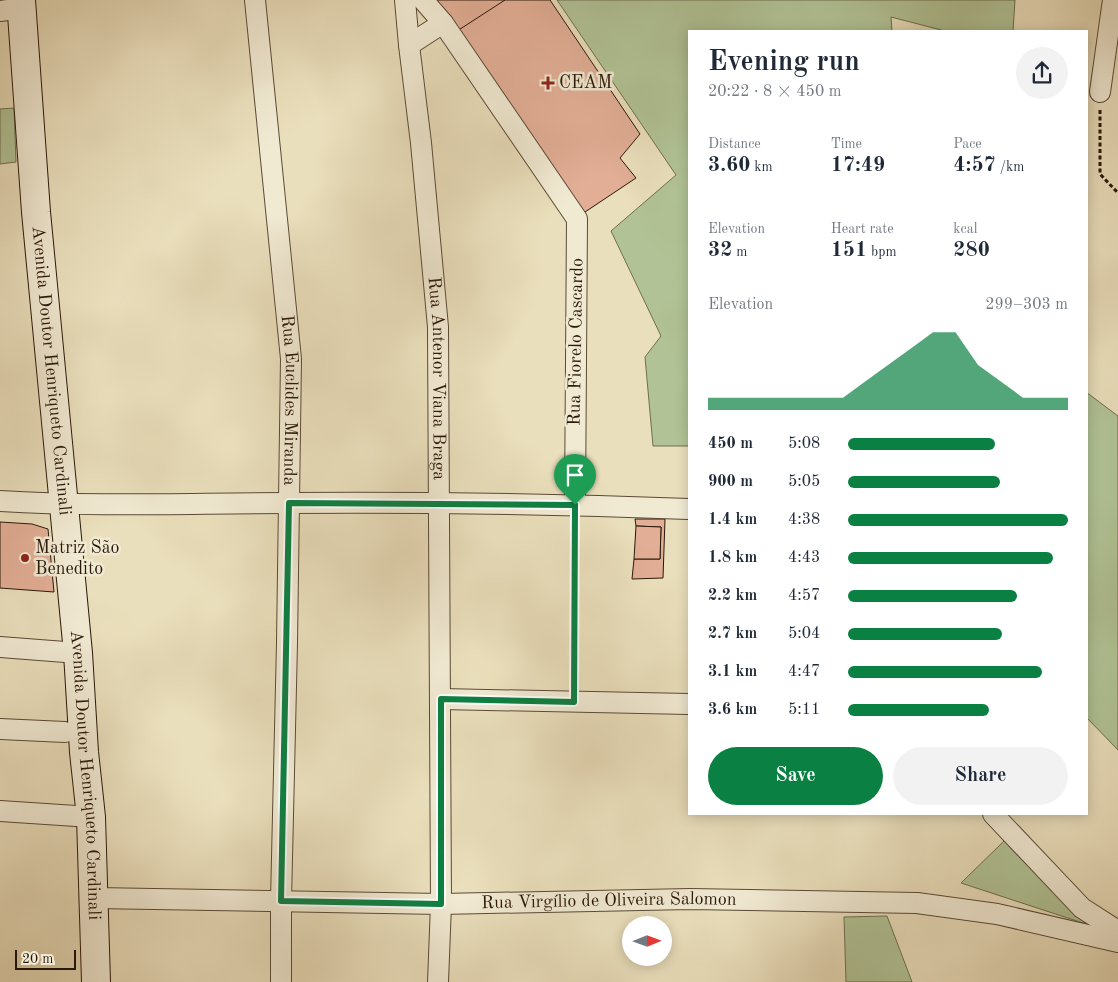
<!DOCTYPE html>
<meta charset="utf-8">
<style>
:root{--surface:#fff;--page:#f2f2f3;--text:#1f2937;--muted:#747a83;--accent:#0b8043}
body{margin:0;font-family:"Old Standard TT",serif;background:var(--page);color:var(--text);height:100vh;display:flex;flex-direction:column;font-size:19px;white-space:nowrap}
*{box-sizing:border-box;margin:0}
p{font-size:16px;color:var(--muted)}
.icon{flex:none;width:28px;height:28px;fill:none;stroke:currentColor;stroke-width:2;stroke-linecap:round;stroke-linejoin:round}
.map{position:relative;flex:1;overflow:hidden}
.drawer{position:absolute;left:688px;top:30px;width:400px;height:785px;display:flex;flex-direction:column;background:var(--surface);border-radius:0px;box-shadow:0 2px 12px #0003}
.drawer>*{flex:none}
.needle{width:32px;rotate:89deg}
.fabs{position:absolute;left:622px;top:916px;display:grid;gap:10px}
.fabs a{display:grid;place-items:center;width:50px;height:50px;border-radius:50%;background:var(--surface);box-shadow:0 2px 12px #0003;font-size:25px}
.scale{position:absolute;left:15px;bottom:12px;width:61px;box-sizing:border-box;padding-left:5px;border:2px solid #2a180a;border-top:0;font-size:14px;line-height:18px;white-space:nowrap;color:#2a180a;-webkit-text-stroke:4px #f1ead3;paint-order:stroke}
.pin{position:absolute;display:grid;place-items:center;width:42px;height:42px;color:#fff;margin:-51px -21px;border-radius:50% 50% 50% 0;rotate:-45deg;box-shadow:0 0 5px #0007}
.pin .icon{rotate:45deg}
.round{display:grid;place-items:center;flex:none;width:52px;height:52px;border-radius:26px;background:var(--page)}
.head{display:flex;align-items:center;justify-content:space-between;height:85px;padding:0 20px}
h1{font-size:28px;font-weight:700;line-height:38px}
.figures{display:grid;grid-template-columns:repeat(3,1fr);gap:8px;height:85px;padding:5px 20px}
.figures div{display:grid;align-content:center}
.figures b{font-size:21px;font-weight:700}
.figures small{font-size:14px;font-weight:400}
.figures p{font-size:14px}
.chart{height:140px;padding:10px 20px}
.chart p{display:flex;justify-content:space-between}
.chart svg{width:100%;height:90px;margin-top:5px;fill:var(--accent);opacity:.7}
.primary-button{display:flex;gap:10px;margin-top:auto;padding:10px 20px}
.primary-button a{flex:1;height:58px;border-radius:30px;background:var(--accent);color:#fff;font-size:20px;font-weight:700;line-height:58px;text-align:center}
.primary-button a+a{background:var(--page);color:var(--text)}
ul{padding:0 20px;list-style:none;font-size:16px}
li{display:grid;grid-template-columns:80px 60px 1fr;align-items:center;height:38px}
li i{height:12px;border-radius:6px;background:var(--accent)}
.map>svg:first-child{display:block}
</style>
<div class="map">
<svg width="1118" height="982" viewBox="0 0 1118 982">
<rect width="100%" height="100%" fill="#eadfbc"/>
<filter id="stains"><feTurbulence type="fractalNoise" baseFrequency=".004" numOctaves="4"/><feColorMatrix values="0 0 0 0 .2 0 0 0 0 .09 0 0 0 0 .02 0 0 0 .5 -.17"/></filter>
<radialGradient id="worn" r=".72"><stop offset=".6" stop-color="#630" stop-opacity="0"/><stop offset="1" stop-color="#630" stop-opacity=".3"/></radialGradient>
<!-- green -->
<g fill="#b1c396" stroke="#6e6e50">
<path d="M557,0H1015L1013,31H945L891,17L892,31H689V446H653L645,357L661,336L611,231L676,175Z"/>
<path d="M14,108L16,162L0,164V109Z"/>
<path d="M1086,392L1118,416V750L1086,717Z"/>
<path d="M1004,841L1086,924L961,883Z"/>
<path d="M887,916L912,982H846L844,917Z"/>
</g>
<!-- building -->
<g fill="#e2ae96" stroke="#2a180a">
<path d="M432,0H550L640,134L620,158L636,178L579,216Z"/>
<path d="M432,0H505L454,33Z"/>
<path d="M635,519H665L663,578L632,579L634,559H660L661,527L636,526Z"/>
<path d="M0,522L32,524L48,529L54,592L0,588Z"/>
<path d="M636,526L661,527L660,559H634Z"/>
</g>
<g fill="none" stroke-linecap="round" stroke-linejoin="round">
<!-- street casing -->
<g stroke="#5a4a36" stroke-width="22">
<g id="street">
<path id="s1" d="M255,0L291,359L287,643L281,901V982"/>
<path id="s2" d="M405,0L409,45L421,143L438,327L441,904L438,982"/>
<path d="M423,0L443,23L577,219L575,505"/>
<path d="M0,11L22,8"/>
<path d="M409,45L443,23"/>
<path d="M1100,92L1113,0"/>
<path d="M0,501C96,507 192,503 288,503C421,502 555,504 689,509"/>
<path d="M0,647L78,653"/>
<path d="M441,699L689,704"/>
<path d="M0,729L65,732"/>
<path d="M0,811L91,817"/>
<path d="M993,814L1082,908L1118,931"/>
<path id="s3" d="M95,898L441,904L690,899L917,903L997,914L1118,942"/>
</g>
</g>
<!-- secondary casing -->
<g stroke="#2a180a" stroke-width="30">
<g id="secondary">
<path id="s4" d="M21,0L36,212L78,653L84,752L91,817L96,982"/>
</g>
</g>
<!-- path -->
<g stroke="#2a180a" stroke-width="3" stroke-dasharray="4 2.5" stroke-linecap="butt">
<path d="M1100,110V174L1118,193"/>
<path d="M574,684L575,525"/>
</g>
<!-- street -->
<use href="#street" stroke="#f1ead3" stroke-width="20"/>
<!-- secondary -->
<use href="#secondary" stroke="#f1ead3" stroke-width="28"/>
</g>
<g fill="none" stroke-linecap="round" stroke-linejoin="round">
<!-- route casing -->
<g stroke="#fff" stroke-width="10">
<path id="route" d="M289,503L575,505L574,702L441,699V904L281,901Z"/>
</g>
<!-- route -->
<use href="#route" stroke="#0b8043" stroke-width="6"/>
</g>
<!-- markers -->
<g fill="#8f2418" stroke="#f1ead3" stroke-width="2">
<path d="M545.5 75.5h5v5h5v5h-5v5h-5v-5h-5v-5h5z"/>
<circle cx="25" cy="558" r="5"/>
</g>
<g text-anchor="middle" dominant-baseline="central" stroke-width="5" stroke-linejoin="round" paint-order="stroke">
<!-- poi labels -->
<g font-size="18" fill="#2a180a" stroke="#f1ead3" text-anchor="start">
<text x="559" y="83">CEAM</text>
<text x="35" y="548">Matriz São<tspan x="35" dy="21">Benedito</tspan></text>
</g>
<!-- street labels -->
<g font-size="18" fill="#2a180a" stroke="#f1ead3">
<text transform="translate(576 342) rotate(-89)">Rua Fiorelo Cascardo</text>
<text stroke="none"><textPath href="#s4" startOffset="372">Avenida Doutor Henriqueto Cardinali</textPath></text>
<text stroke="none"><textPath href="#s2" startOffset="380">Rua Antenor Viana Braga</textPath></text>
<text stroke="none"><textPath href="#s1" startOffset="402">Rua Euclides Miranda</textPath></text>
<text stroke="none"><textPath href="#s4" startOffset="778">Avenida Doutor Henriqueto Cardinali</textPath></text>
<text stroke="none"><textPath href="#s3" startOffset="514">Rua Virgílio de Oliveira Salomon</textPath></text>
</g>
</g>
<rect width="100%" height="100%" filter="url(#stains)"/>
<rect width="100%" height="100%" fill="url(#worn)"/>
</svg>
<div class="fabs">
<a><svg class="needle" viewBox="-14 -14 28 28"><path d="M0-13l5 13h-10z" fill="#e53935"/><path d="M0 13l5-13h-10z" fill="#747a83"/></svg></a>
</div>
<div class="scale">20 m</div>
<div class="pin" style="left:575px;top:505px;background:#1e9e55"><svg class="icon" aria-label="arrive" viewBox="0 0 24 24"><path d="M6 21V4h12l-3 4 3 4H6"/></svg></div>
<section class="drawer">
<div class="head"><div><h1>Evening run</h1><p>20:22 · 8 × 450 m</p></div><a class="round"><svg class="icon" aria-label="share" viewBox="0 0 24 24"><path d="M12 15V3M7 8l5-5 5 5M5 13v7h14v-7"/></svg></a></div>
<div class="figures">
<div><p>Distance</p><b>3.60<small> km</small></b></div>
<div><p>Time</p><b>17:49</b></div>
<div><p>Pace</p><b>4:57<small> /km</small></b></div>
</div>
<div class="figures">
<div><p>Elevation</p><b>32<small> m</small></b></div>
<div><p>Heart rate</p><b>151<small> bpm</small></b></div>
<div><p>kcal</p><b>280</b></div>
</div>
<div class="chart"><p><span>Elevation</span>299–303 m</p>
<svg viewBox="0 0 160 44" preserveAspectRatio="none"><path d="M0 44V38L10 38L20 38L30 38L40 38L50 38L60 38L70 30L80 22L90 14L100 6L110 6L120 22L130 30L140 38L150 38L160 38V44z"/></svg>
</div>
<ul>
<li><b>450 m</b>5:08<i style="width:67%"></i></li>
<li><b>900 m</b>5:05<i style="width:69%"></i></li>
<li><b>1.4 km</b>4:38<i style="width:100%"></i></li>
<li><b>1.8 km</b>4:43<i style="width:93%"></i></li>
<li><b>2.2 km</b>4:57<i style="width:77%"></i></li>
<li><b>2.7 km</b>5:04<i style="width:70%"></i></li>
<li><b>3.1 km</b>4:47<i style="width:88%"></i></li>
<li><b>3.6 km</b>5:11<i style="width:64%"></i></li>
</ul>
<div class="primary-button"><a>Save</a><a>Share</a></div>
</section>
</div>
